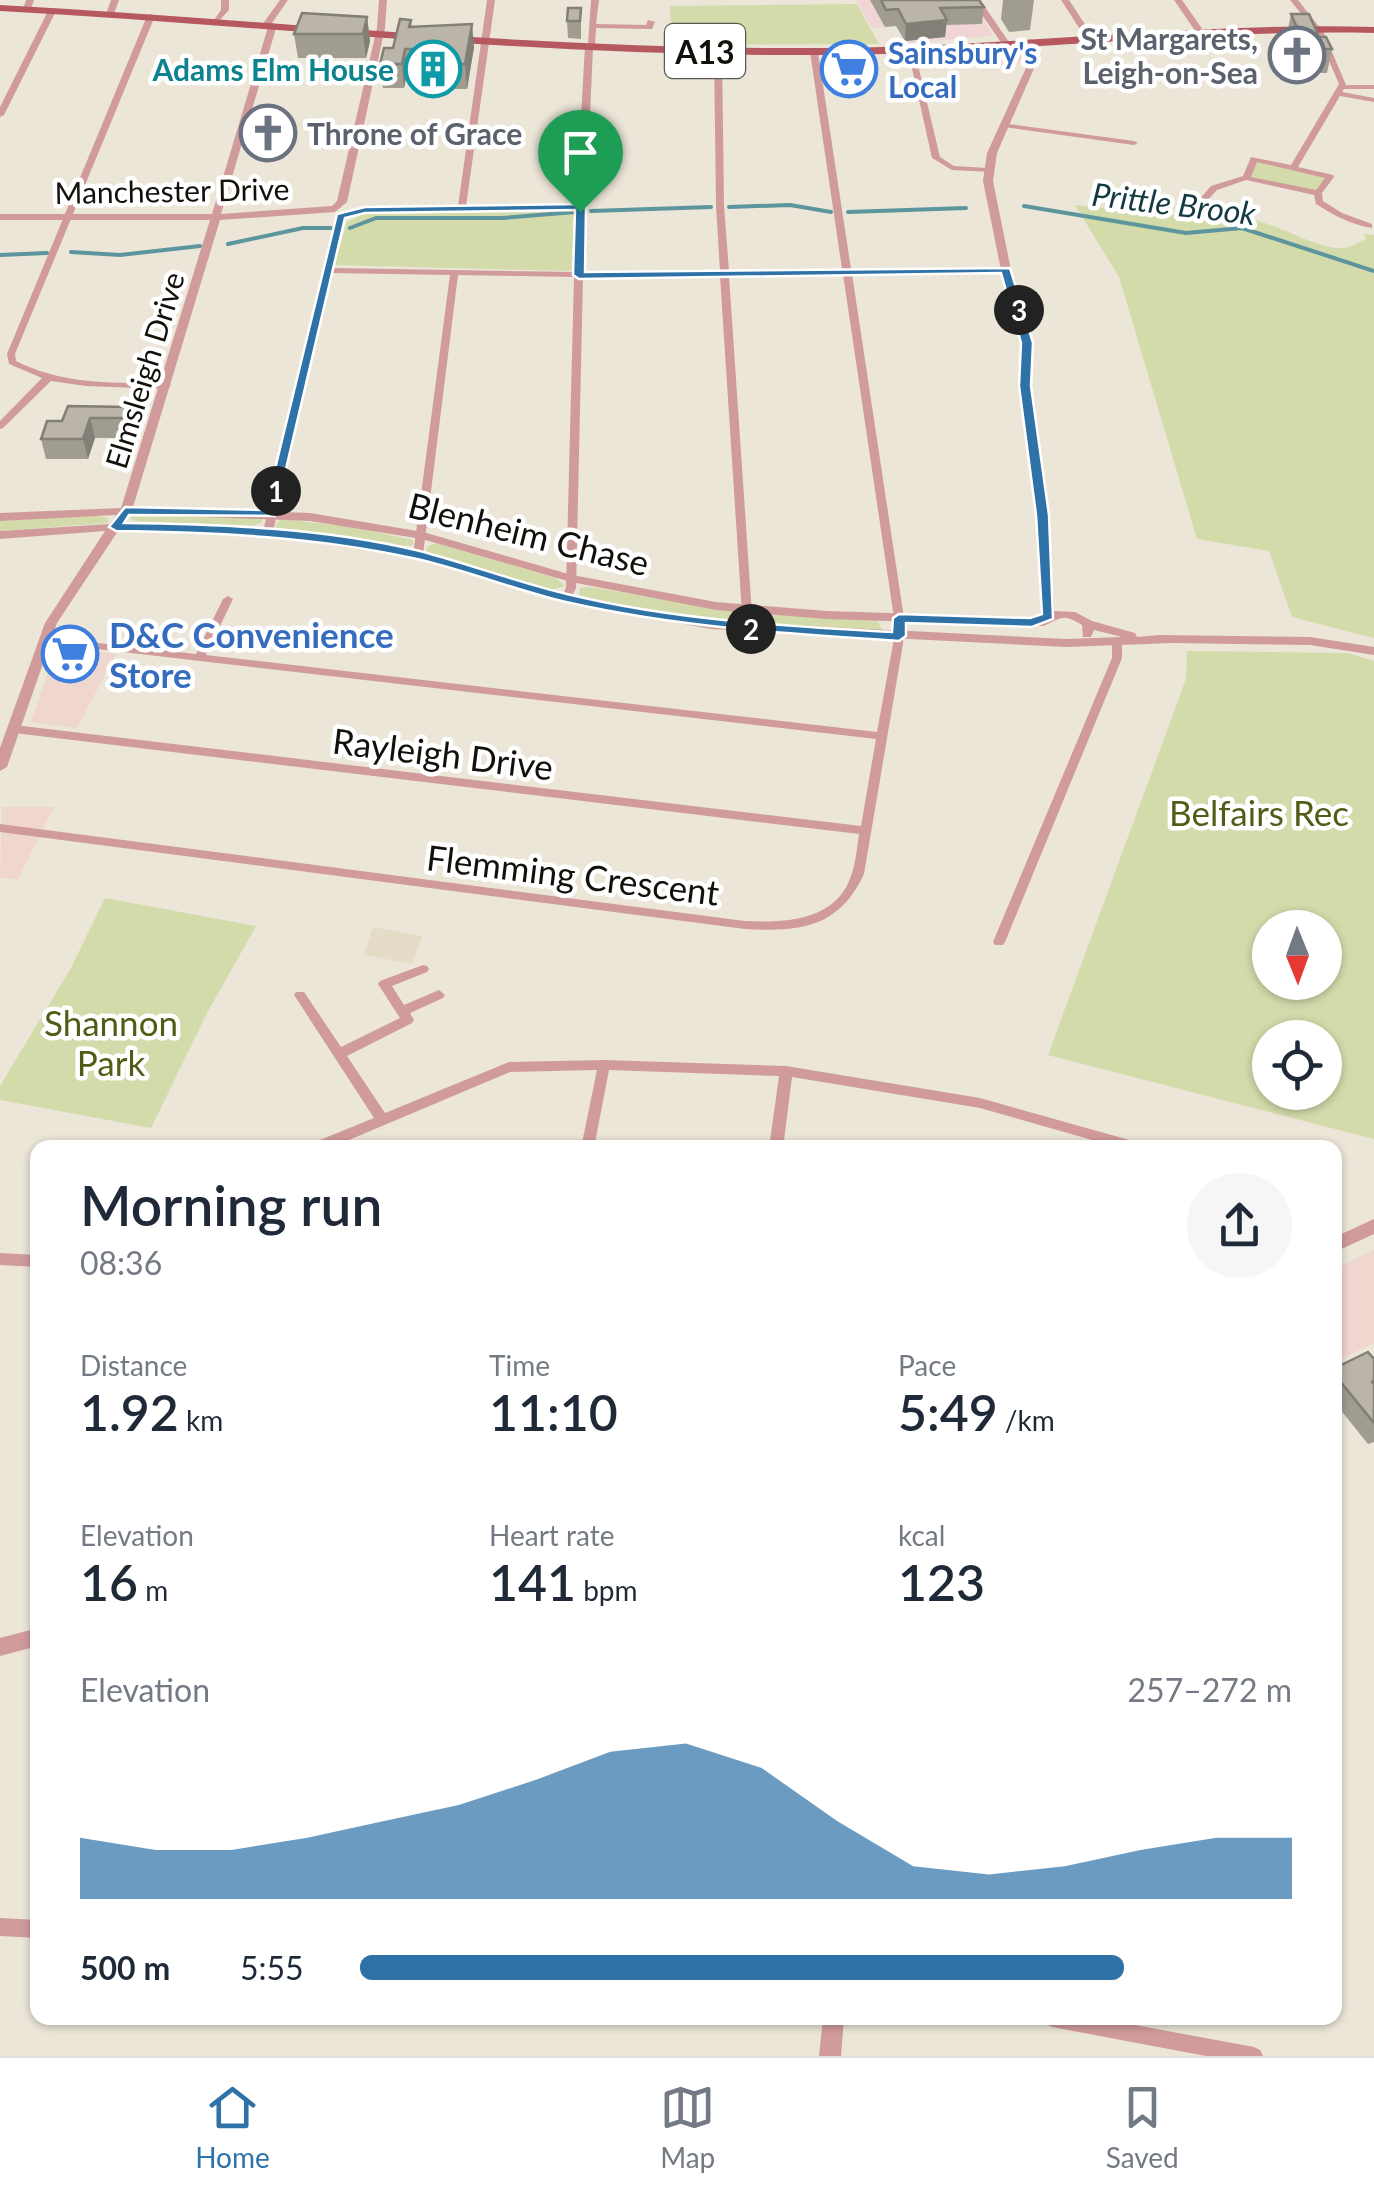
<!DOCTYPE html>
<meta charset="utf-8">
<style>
:root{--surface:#fff;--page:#f6f6f7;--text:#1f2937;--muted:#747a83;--line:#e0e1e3;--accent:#2e72a7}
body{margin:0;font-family:Lato,sans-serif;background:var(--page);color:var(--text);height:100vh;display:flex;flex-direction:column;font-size:38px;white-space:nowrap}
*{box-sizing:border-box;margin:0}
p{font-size:32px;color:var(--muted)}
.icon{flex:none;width:55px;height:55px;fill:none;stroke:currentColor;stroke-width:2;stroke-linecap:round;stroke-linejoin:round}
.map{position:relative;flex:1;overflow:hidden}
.drawer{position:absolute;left:30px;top:1140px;width:1312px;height:885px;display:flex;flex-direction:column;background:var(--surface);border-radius:20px;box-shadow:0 2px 8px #0004}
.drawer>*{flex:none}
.needle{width:65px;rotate:179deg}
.tools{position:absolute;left:1252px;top:910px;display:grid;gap:20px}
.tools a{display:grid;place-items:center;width:90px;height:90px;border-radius:50%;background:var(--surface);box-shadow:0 2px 8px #0004;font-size:50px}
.pin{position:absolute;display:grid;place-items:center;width:85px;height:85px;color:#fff;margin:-102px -42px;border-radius:50% 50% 50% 0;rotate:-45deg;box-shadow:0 0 10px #0007}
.pin .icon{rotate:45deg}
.km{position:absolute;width:50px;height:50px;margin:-25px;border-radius:50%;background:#222;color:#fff;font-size:28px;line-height:50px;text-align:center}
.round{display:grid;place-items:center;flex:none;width:105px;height:105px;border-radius:52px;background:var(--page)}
.overview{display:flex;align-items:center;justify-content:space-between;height:170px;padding:0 50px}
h1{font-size:55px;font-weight:600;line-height:75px}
.metrics{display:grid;grid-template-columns:repeat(3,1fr);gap:15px;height:170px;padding:10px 50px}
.metrics div{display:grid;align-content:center}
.metrics b{font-size:50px;font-weight:600}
.metrics small{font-size:28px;font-weight:400}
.metrics p{font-size:28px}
.chart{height:280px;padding:20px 50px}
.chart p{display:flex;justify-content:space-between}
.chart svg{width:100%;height:180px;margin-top:10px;fill:var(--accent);opacity:.7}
ul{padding:0 50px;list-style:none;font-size:32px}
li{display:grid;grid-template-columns:160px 120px 1fr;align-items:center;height:75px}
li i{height:25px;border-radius:12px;background:var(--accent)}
.dock{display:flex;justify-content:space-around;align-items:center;height:140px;border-top:2px solid var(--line);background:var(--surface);font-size:28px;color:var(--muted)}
.dock a{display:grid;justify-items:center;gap:5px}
.dock .selected{color:var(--accent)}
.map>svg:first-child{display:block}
</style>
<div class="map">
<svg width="1374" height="2056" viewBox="0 0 1374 2056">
<rect width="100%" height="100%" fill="#ebe6d8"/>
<!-- commercial -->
<g fill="#efd6cf">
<path d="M1010,47L1022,50L1021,64L923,69L918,53Z"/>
<path d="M57,646L116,654L77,728L31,722Z"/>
<path d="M2,807H54L18,879L0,878Z"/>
<path d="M1374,1250V1343L1335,1362V1269Z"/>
</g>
<!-- built -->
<path fill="#e4dcc7" d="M373,927L422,936L412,964L364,955Z"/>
<!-- education -->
<path fill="#f0d5d5" d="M856,0H972L993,36L905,43L896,26L872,28Z"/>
<!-- green -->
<g fill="#d3dbab" fill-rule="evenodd">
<path d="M857,4L879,44L672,45L670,6Z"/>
<path d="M1256,161L1326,177L1315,191L1249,177Z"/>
<path d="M1075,205L1217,219C1253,205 1311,251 1343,248C1350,248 1359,242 1366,239L1364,234L1374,235V638L1292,617L1269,551L1197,539L1119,277Z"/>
<path d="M574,212L572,271L334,265L347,222L365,213Z"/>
<path d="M135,513L262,519V522L249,527L135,521L130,518Z"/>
<path d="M92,515L108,518V523L0,531V521Z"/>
<path d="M281,519L353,527L413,540V545L397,547L278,529L275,526Z"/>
<path d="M436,543L556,578L565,586L550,590L426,552L427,547Z"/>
<path d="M590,587L738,612L741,620C721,629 604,604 579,596L580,588Z"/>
<path d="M765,614L877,620L883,632L757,624L756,619Z"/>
<path d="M1187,651L1347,653L1374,661V1139L1048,1055L1186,679ZM1270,928H1325V982H1270ZM1270,1038H1325V1092H1270Z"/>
<path d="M105,898L256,926L207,1013L151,1128L0,1100V1086L71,968Z"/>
</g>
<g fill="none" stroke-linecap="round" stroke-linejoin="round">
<!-- stream -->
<g stroke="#5c959d" stroke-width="4">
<path d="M1024,206L1186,233L1242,228L1374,271"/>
<path d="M729,207L790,205L831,212"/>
<path d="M591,211L711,207"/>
<path d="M848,212L966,208"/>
<path d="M350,228L376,218H503L575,212"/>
<path d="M228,244L303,228H331"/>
<path d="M71,252L120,255L200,246"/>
<path d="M0,255L47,253"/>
</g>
<!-- minor -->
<g fill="#d19b9c" fill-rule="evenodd">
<path d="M26,0H34L31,9L27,11L23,9Z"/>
<path d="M111,0H119L114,14L110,16L106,14Z"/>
<path d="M221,0H229V10L218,22L214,20L221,10Z"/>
<path d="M487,0H495L466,206L576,205L585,46L588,44L591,0H599L596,24L646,25L648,20L655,22L652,29H649L596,28L595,46L593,48L583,272L720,271L716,205L714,51L718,49L722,51L724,205L729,271L842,269L810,52L814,50L818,52L851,269L1006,267L1010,270L1006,273L852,274L904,618L903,644L864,874C839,928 800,932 745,929L0,832V824L745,921C786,923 838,921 852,873C856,861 857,847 859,834L14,733L9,729L14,725L861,826L876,739L45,643L40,640L45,637L196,654L223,599L228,596L233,599L206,655L877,732L893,644L894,618L843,274L729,276L753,629L752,631L748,632L743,629L720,276L583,278L576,588L570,600H562L561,598L566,588L574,277L458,275L423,555L418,558L413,555L450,275L331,273L273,532L268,535L263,532L336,216L365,208L458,206ZM576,209L574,272L332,268L344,218L365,212Z"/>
<path d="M972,0H980L1009,42L1008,44H1002Z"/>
<path d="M1061,0H1069L1094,38L1093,40H1087Z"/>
<path d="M1174,0H1182L1203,30L1202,32H1196Z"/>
<path d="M1290,0H1298L1324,33L1346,85H1374V89H1344L1342,92L1374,98V102L1340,96L1298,167L1333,175L1334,177L1322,193L1323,201L1342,213L1372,224V228C1352,225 1333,215 1316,204L1314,195L1246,180L1217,190L1205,203L1198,201L1211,186L1243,176L1251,157L1291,165L1339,84L1317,33ZM1257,162L1325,178L1316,190L1251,177Z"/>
<path d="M49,9L56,11L4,115L0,117V107Z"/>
<path d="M151,14L155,16L15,354L16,361C63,385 115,383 166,383L171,386L166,389L86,386L51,381L3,428L0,429V421L42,378L9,364L7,354L147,16Z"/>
<path d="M907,46L914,48L940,157L954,166L988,168H991V172L952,170L932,158Z"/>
<path d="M1001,123L1134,141L1138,143L1134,145L1004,127L1000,125Z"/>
<path d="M1117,640L1122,643V658L1005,942L1003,945H995L993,942L1112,658V643Z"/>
<path d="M423,965L427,966L429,969L427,972L392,986L404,1005L439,990L445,995L443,998L410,1013L414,1020L412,1023L347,1056L385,1113L509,1062L604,1060L786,1066L980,1098L1140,1143L1146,1148H1120L980,1108L792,1077L783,1148H769L779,1076L609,1070L594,1148H581L597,1070L510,1072L330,1148H309L310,1144L374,1118L296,998L294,995L296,992H304L341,1047L400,1018L378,984L380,981Z"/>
<path d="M0,1253L38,1255V1267L0,1265Z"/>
<path d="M0,1918L38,1920V1938L0,1936Z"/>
<path d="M1043,2018H1097L1254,2047L1260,2050L1263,2056H1206L1052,2027L1046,2024Z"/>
</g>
<!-- tertiary -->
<g fill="#d19b9c" fill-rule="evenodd">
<path d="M280,0H288L272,23L277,25L221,214L332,206L337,201L377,28L379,0H387L385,28L347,202L335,212L220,220L133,507L310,513L423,532L572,575L716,602L827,611L1040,618L1042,616L1037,515L1020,386L1022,343L1001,270L983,181L987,153L1031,57L1027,42L1031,39L1035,42L1039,57L997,153L993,181L1011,270L1032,343L1030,386L1049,515L1054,611L1075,612L1092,621L1135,633L1137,637L1159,635L1310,637L1374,647V655L1310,645L1172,643L1066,647L711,629L566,602L417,558L268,536L118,531L57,623L7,767L0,771V748L45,623L105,531L0,539V531L110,524L116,515L0,521V513L121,508L210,220H0V214H212L268,27L262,25ZM128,514L310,521L422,539L571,582L716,610L827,619L1043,626C1061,619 1062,612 1082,625L1083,637H1091L1094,630L1122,637L1066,639L711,621L567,594L418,551L268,528L123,523Z"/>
<path d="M1374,1219V1234L1335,1252V1237Z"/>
<path d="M38,1628V1646L0,1656V1638Z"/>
<path d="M823,2018H844L841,2056H819Z"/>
</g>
<!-- primary -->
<path fill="#b6585f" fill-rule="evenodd" d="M0,5C271,20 543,50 815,48C1002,48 1187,22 1374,27V33C1187,29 1002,55 815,55C543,57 271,26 0,11Z"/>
</g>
<!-- wall -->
<g fill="#a09c90">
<path d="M870,0H979L984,7L982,24L946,25L945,37L905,41L896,26L885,27Z"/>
<path d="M1003,0H1034L1030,30L1009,32L1001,19Z"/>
<path d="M581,8V39L568,38L567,21Z"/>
<path d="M1291,14L1332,49L1327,73H1297L1284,69L1275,58L1280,34H1287Z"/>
<path d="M367,17L370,41L366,58H298L294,34Z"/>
<path d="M411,20L412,27L474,47L467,89H444L443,73H407L404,88H383L380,64L393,48Z"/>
<path d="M127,407L131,426L127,438H95L88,459H46L41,439L62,421Z"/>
<path d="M1374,1359V1442L1368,1444L1335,1403V1368Z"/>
</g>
<!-- shaded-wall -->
<g fill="#827f76">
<path d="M367,17L370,41L366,58L363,34Z"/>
<path d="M947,20L945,37L905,41L906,24Z"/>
<path d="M472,24L474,47L467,89L465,64Z"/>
<path d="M405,49L407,73L404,88L402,64Z"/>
<path d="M127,407L131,426L127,438L123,418Z"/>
<path d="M90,418L95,438L88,459L83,439Z"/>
</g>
<!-- building -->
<g fill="#bab5a8" stroke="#827f76" stroke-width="2.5">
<path d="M881,0H979L984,7L940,8L947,20L906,24L898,9L886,10Z"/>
<path d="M568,8H581L580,21H567Z"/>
<path d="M302,13L367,17L363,34H294Z"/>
<path d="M1291,14H1309L1319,37H1326L1332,49H1302L1289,45L1280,34H1300Z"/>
<path d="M400,19L411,20L409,27L472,24L465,64H442L445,49H405L402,64H380L384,48H393Z"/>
<path d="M68,406L127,407L123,418H90L83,439H41L47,421H62Z"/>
<path d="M1368,1352L1374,1359V1380L1372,1382L1374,1384V1423L1335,1375V1368Z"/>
</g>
<!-- route -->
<path fill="#2e72a7" stroke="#fff" stroke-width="2.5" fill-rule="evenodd" d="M580,204L586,207L585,272L1010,268L1033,343L1031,386L1049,515L1053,619L1032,627L906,623V636L899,641C787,634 676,627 566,602C514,590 464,569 412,558C314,537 215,532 116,531L109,527L125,507L265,510L337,214L365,207ZM575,210L573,275L579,279L1001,273L1021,343L1019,386L1036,515L1042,614L1030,618L899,614L893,618L892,632C783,626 674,620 567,594C517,582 469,564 420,551C324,528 222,524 124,523L129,515L275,516L345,218L365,213Z"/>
<!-- icons -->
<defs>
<g id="church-ring" transform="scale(2.875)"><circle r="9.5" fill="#fff" stroke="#6b7280" stroke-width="1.5"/><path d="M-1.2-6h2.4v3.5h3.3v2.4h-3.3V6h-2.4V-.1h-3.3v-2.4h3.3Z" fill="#6b7280"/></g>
<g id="building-ring" transform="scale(2.875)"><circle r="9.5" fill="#fff" stroke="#0f9aa8" stroke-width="1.5"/><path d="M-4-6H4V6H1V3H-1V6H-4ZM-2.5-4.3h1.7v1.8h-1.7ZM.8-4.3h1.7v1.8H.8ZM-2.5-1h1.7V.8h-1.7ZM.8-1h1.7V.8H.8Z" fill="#0f9aa8"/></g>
<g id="supermarket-ring" transform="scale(2.875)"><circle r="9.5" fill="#fff" stroke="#3f7fe0" stroke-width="1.5"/><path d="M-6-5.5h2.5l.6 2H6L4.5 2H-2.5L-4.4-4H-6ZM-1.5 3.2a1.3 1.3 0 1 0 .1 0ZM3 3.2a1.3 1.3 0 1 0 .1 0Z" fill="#3f7fe0"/></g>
</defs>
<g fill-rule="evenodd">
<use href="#church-ring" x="1297" y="55"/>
<use href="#building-ring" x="433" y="69"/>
<use href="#supermarket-ring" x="849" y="69"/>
<use href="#church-ring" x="268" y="133"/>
<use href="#supermarket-ring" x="70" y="654"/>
</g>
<g text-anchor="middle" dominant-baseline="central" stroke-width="9" stroke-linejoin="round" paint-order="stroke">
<!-- far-worship labels -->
<g font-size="30" font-weight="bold" fill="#5b616d" stroke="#fff" text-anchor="end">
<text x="1258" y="38">St Margarets,<tspan x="1258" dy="34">Leigh-on-Sea</tspan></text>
<text x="307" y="133" text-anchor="start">Throne of Grace</text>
</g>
<!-- far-shop labels -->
<g font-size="30" font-weight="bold" fill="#366cbe" stroke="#fff" text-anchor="start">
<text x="888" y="52">Sainsbury's<tspan x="888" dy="34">Local</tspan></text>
</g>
<!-- far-culture labels -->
<g font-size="30" font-weight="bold" fill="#0d838f" stroke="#fff" text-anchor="end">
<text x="394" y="69">Adams Elm House</text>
</g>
<!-- far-street labels -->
<g font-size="30" fill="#12100b" stroke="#fff">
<text transform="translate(172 190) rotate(-1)">Manchester Drive</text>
<text transform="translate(144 370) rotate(-73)">Elmsleigh Drive</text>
</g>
<!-- shield labels -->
<rect fill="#fff" stroke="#595854" stroke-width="2.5" x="665" y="24" width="80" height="54" rx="8"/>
<g font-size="32" font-weight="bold" fill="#12100b">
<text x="705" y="51">A13</text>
</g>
<!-- far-water labels -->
<g font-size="32" font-style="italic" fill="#133a41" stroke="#fff">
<text transform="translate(1174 203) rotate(7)">Prittle Brook</text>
</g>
<!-- street labels -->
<g font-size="35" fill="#12100b" stroke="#fff">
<text transform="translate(529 533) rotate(14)">Blenheim Chase</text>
<text transform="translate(443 753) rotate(7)">Rayleigh Drive</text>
<text transform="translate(573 874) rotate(7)">Flemming Crescent</text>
</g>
<!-- shop labels -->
<g font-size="35" font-weight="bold" fill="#366cbe" stroke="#fff" text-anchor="start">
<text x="109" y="634">D&amp;C Convenience<tspan x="109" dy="40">Store</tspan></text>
</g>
<!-- park labels -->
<g font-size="35" fill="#545b16" stroke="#fff">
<text x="1259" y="812">Belfairs Rec</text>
<text x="111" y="1022">Shannon<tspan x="111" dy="40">Park</tspan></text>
</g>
</g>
</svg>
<div class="tools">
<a><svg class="needle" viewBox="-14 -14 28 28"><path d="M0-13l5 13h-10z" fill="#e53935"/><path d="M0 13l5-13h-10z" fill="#747a83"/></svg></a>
<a><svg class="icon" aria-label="locate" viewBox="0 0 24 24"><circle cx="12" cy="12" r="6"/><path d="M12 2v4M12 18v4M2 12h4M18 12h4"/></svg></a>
</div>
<div class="pin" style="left:580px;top:212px;background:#1e9e55"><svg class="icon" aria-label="arrive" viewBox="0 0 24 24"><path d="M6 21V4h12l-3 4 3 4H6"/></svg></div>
<b class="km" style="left:276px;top:491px">1</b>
<b class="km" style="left:751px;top:629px">2</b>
<b class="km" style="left:1019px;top:310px">3</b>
<section class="drawer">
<div class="overview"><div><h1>Morning run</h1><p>08:36</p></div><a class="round"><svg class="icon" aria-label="share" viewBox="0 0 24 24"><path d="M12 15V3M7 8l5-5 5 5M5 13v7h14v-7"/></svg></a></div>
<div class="metrics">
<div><p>Distance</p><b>1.92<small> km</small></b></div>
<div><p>Time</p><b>11:10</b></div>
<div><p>Pace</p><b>5:49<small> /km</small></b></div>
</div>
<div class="metrics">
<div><p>Elevation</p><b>16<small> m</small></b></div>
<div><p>Heart rate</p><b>141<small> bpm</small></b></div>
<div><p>kcal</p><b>123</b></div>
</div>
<div class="chart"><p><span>Elevation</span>257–272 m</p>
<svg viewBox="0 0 160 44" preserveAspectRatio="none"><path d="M0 44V29L10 32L20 32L30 29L40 25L50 21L60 15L70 8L80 6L90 12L100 25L110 36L120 38L130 36L140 32L150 29L160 29V44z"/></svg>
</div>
<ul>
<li><b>500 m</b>5:55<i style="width:82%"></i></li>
</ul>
</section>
</div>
<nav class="dock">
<a class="selected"><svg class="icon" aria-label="home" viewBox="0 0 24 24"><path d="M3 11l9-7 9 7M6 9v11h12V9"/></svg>Home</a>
<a><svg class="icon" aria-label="map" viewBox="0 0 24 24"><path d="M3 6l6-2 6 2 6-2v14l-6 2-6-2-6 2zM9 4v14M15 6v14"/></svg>Map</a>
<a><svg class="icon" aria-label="saved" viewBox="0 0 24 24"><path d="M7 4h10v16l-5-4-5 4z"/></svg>Saved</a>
</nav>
